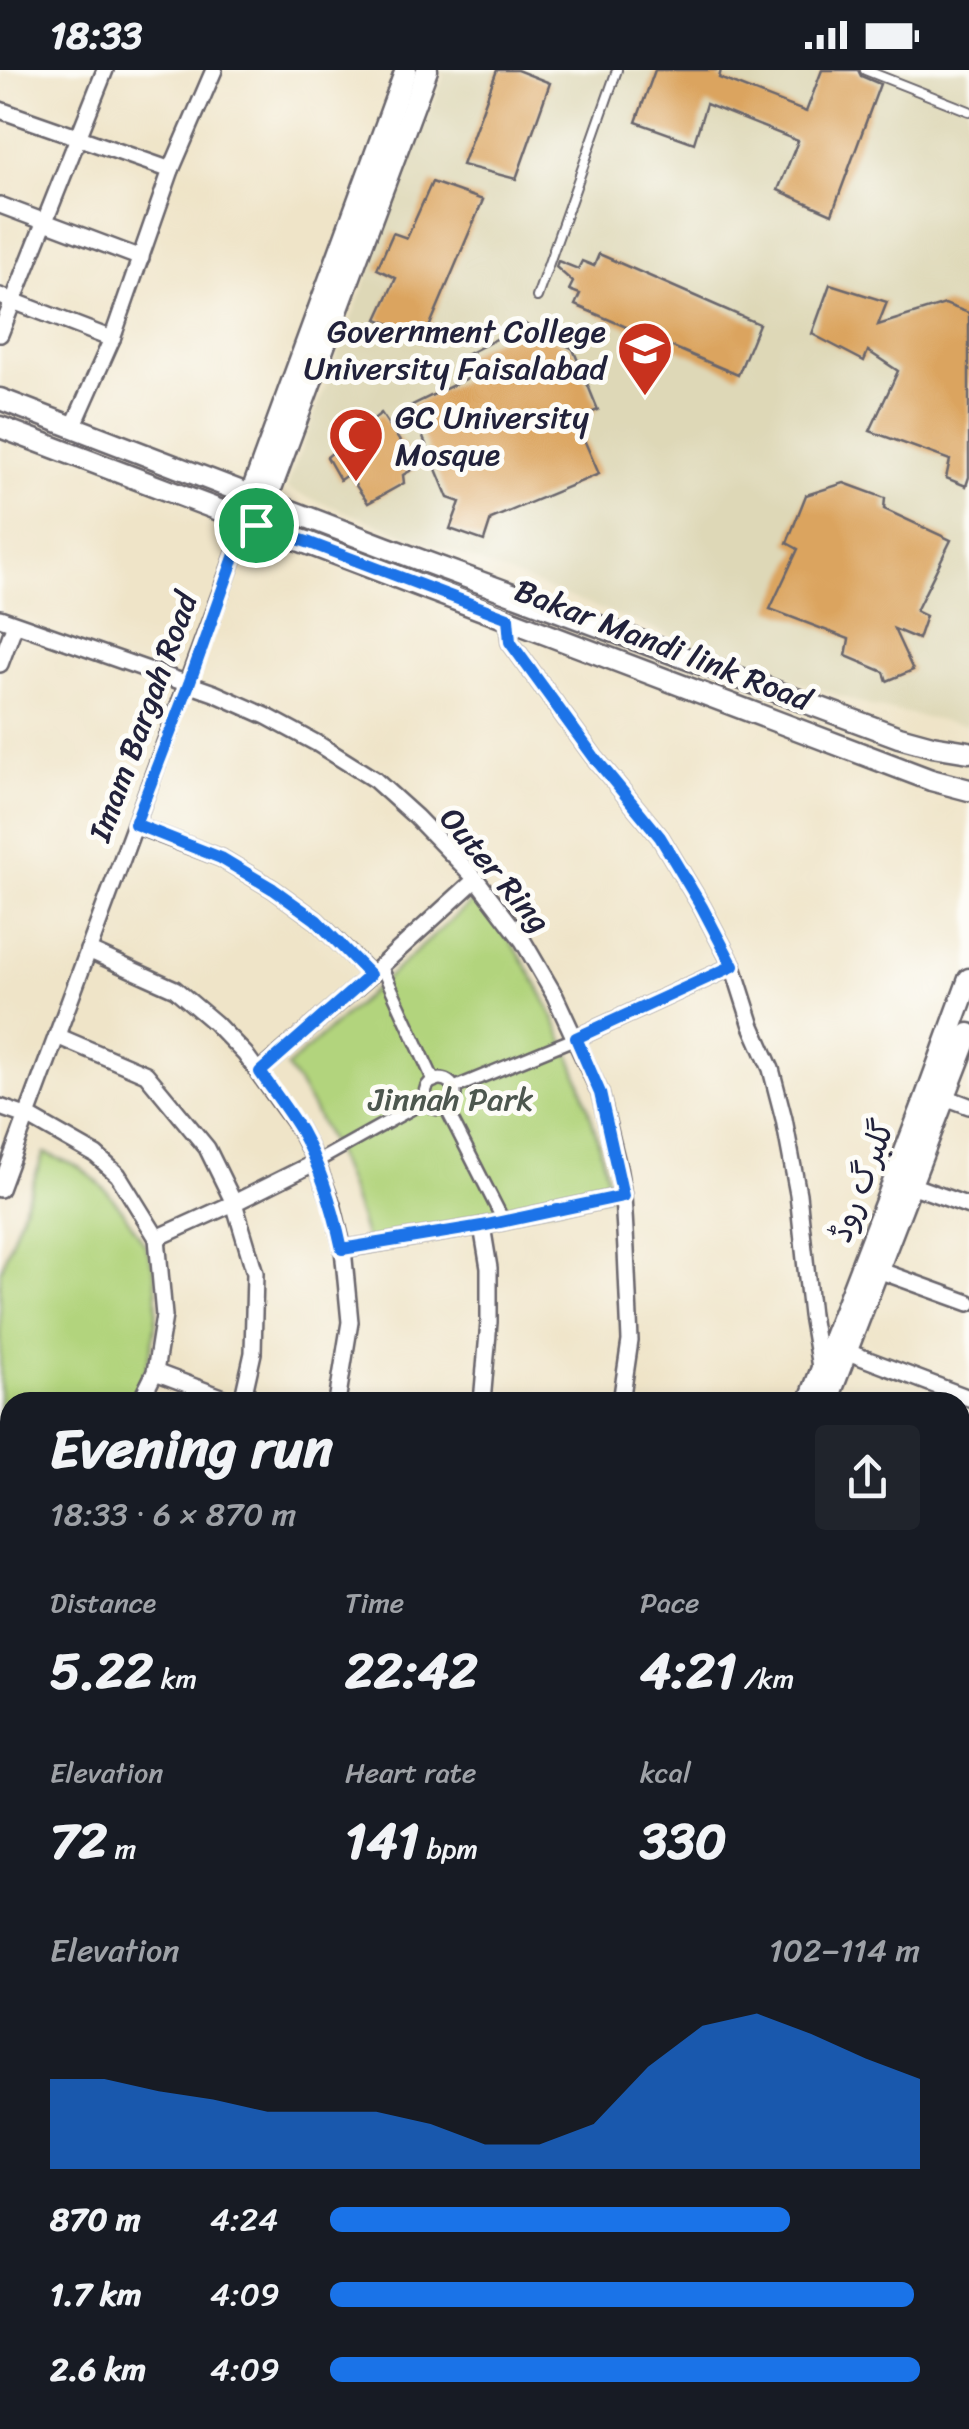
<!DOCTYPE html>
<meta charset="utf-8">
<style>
:root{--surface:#171b24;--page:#20242c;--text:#f1f3f6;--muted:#9ea1a6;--accent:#1a73e8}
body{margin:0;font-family:Sriracha,"Playpen Sans Arabic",sans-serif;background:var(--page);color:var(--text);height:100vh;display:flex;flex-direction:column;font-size:38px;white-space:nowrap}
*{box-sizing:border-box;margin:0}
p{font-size:32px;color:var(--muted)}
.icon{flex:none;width:55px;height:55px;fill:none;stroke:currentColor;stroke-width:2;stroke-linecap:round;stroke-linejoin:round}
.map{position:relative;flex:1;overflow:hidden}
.drawer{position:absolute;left:0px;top:1322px;width:970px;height:1038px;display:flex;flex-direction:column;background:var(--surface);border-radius:30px 30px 0 0;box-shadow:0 5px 15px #0003}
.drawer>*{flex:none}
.pin{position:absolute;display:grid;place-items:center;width:85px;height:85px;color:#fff;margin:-42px;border:5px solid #fff;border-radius:50%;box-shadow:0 2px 10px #0007}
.round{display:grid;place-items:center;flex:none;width:105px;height:105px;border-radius:10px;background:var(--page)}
.overview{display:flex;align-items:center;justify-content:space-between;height:170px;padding:0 50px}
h1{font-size:55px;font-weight:700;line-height:75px}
.metrics{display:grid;grid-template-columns:repeat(3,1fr);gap:15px;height:170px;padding:10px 50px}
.metrics div{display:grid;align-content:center}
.metrics b{font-size:50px;font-weight:700}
.metrics small{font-size:28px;font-weight:400}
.metrics p{font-size:28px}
.chart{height:280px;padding:20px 50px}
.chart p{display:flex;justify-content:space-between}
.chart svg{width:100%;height:180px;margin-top:10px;fill:var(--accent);opacity:.7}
ul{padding:0 50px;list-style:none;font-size:32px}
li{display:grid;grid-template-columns:160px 120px 1fr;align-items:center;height:75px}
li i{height:25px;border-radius:12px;background:var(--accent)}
.status{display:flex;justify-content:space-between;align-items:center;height:70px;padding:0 50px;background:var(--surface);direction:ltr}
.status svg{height:28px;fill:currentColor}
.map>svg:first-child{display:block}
</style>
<div class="status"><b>18:33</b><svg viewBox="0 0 49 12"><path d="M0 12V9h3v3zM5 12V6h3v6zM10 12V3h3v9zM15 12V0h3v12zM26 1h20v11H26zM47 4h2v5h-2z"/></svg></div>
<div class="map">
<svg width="969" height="2359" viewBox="0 0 969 2359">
<rect width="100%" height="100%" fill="#fdfcf7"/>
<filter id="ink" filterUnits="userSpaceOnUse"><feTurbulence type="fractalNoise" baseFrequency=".01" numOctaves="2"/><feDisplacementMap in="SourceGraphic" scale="20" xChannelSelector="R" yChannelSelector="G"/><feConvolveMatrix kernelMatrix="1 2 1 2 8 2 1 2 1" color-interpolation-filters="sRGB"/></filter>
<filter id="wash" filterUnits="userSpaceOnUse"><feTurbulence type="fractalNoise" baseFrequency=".0048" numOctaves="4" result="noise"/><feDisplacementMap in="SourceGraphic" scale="40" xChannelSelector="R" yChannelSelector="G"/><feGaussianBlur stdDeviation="2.25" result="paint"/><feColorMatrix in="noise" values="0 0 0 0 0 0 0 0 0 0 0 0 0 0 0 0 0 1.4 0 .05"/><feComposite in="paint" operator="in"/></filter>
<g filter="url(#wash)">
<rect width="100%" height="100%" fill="#efe4c8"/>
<!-- built -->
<path fill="#ded8b7" d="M433,0H969V656L873,637L760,600L286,419L444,5Z"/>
<!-- green -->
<g fill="#b2d47d" stroke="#6a7b5c" stroke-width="2.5">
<path d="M475,829C490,847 507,865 519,884C566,958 593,1040 611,1125L368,1177C350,1112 326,1052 287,997Z"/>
<path d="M44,1083C56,1088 69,1092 80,1098C99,1111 115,1129 128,1149C133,1157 140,1166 145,1175C168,1221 154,1289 132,1332H10V1414L0,1415V1201Z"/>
</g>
<g id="blocks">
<!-- building -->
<g fill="#dba45f">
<path d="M497,0H517L550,13L516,109L462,95Z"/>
<path d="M655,0H721L719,8L806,42L822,0H858L861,6L880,14L832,144L778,120L798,71L706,34L694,73L636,52Z"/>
<path d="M432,112L483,130L425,267L377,249L396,208L377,199L393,163L407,168Z"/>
<path d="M599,184L759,254L738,305L575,235L580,224L569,220L573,212L556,197L558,191L578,199L582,191L594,196Z"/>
<path d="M830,214L887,232L878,255L945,234L969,243V407L966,416L946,408L950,390L870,361L898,301L868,281L864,291L812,264Z"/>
<path d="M525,254L573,279L598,340L575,349L599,404L491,449L484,471L450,459L460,432L448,428L410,336L472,306L462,287Z"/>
<path d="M381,343L417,397L403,405L404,413L368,433L348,404L340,410L327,387Z"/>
<path d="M844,413L885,428L884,439L951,470L916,541L926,546L918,569L894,559L913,600L887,611L884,602L846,586L849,569L770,539L798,479L787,473L806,425Z"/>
</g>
</g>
</g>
<g filter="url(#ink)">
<use href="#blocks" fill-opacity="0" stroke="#6a666c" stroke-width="2.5"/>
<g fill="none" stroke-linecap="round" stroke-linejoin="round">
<!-- service casing -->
<g stroke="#6a666c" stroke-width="12">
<g id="service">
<path d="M865,0L969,41"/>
<path d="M537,227L617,0"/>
</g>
</g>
<!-- pedestrian casing -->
<g stroke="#6a666c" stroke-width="16">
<g id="pedestrian">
<path d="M381,896L434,1011"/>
<circle cx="440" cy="1024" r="15"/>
<path d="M454,1018L576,968"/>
<path d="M446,1038L504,1152"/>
<path d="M316,1092L427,1030"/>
<path d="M960,2320L969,2323"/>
</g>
</g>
<!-- minor casing -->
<g stroke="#6a666c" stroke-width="20">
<g id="minor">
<path d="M0,40L171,100"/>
<path d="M0,135L141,188"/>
<path d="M0,226L112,269"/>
<path d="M0,264L105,0"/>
<path d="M73,357L112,269L171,100L214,0"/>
<path d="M0,548L214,623L266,646L318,674L375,710L416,747L476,809L523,871L555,926L600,1023L618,1097L623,1126L626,1180L630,1271L621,1332"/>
<path d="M508,548L510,572L594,687L660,767L702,837L733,896L752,956L771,999L784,1049L798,1124L811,1245L820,1297"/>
<path d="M0,594L15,554"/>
<path d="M135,755L221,788L273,819L316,850L371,905"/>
<path d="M88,880L175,919L215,953L245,984L299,1059L316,1092L333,1137L343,1179L350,1252L337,1332"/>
<path d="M57,966L146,1004L207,1078L234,1133L255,1203L253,1283L242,1332"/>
<path d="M576,968L733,896"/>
<path d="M260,1001L371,905L476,809"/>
<path d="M945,1027L969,1036"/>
<path d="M0,1037L31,1048L96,1085L118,1105L157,1168L164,1246L155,1302L140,1332"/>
<path d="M911,1115L969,1136"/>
<path d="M0,1119L238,476"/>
<path d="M482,1156L489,1198V1252L482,1332"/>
<path d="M157,1168L234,1133L316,1092"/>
<path d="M343,1179L482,1156L623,1126"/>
<path d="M878,1200L969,1233"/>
<path d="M845,1281L969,1328"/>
<path d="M155,1302L235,1332"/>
<path d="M960,1421L969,1424"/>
<path d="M0,1423H10"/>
<path d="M0,1505L10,1504"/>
<path d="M960,1509L969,1485"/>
<path d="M0,1588L10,1587"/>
<path d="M960,1607L969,1610"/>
<path d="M960,1706L969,1710"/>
<path d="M960,1804L969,1807"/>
<path d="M960,1891L969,1894"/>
<path d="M0,1894H10"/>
<path d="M960,1973L969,1976"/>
<path d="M0,2069L10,2068"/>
<path d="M960,2095L969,2098"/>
<path d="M960,2223L969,2226"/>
<path d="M960,2291L969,2266"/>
<path d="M0,2303L10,2277"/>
<path d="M152,2350L176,2359"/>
<path d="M697,2350L733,2359"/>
<path d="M86,2359L90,2350"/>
<path d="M647,2359L651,2350"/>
<path d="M791,2359L795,2350"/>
<path d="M936,2359L939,2350"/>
</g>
</g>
<!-- secondary casing -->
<g stroke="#6a666c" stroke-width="25">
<g id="secondary">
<path d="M0,329L385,477L899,667L932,676L969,682"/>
<path d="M0,357C310,475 621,591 931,710L969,720"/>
<path d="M247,435L406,0"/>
<path d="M238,476L255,455L266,432L427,0"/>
<path d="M809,1332L924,1032L969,909"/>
<path d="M827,1332L969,964"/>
<path d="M0,2123L10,2127"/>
<path d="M0,2158L10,2162"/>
<path d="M441,2350L444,2359"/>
</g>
</g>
<!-- service -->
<use href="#service" stroke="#fff" stroke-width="8"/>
<!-- pedestrian -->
<use href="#pedestrian" stroke="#fff" stroke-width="11"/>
<!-- minor -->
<use href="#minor" stroke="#fff" stroke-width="15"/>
<!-- secondary -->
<use href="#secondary" stroke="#fff" stroke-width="20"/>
</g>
</g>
<g fill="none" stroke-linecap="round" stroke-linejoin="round" filter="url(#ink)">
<!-- route casing -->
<g stroke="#fff" stroke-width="20">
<path id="route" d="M256,455L310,473L508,548L510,572L594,687L660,767L702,837L733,896L576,968L600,1023L623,1126L482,1156L342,1179C333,1137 321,1098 300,1060C288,1040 273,1021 260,1002L370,905L316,850L273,819L221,788L135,754L189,614L238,476Z"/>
</g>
<!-- route -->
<use href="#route" stroke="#1a73e8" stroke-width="12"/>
</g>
<!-- icons -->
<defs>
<g id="university-pin" transform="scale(2.875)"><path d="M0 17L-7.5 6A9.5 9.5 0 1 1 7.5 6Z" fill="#c8321e" stroke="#fdfcf7"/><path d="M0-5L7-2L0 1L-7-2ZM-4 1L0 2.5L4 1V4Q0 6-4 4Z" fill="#fff"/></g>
<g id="mosque-pin" transform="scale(2.875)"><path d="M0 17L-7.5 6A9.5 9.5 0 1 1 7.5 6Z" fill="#c8321e" stroke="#fdfcf7"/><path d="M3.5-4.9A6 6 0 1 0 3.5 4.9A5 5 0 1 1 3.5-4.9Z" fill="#fff"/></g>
</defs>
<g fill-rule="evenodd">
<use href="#university-pin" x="645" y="279"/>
<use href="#mosque-pin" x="356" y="365"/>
</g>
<g text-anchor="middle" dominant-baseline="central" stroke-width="10" stroke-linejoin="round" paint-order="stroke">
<!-- poi labels -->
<g font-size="32" fill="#22223b" stroke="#fdfcf7" text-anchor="end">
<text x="606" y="261">Government College<tspan x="606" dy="37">University Faisalabad</tspan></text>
<text x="395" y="347" text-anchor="start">GC University<tspan x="395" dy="37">Mosque</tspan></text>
</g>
<!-- street labels -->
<g font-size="32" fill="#22223b" stroke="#fdfcf7">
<text transform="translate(663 575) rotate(21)">Bakar Mandi link Road</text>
<text transform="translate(143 647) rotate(-70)">Imam Bargah Road</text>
<text transform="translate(495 800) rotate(50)">Outer Ring</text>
<text transform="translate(862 1111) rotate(-69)">گلبرگ روڈ</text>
</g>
<!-- park labels -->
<g font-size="32" fill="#4d574f" stroke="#fdfcf7">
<text x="451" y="1029">Jinnah Park</text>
</g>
</g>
</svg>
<div class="pin" style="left:256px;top:455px;background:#1e9e55"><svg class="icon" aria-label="arrive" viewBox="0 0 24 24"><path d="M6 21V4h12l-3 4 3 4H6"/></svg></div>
<section class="drawer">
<div class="overview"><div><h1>Evening run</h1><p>18:33 · 6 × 870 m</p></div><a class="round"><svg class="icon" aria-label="share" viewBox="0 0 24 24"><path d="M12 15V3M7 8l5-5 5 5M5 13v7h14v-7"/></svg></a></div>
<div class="metrics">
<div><p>Distance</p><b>5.22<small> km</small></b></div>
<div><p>Time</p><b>22:42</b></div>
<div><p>Pace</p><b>4:21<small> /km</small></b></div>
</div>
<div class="metrics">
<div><p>Elevation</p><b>72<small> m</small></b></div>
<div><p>Heart rate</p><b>141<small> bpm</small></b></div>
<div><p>kcal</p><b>330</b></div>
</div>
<div class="chart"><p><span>Elevation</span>102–114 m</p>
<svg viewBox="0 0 160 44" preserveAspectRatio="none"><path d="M0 44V22L10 22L20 25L30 27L40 30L50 30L60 30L70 33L80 38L90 38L100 33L110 19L120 9L130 6L140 11L150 17L160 22V44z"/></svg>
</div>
<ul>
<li><b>870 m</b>4:24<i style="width:78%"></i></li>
<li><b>1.7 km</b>4:09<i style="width:99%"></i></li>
<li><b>2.6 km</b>4:09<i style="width:100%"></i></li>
</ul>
</section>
</div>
